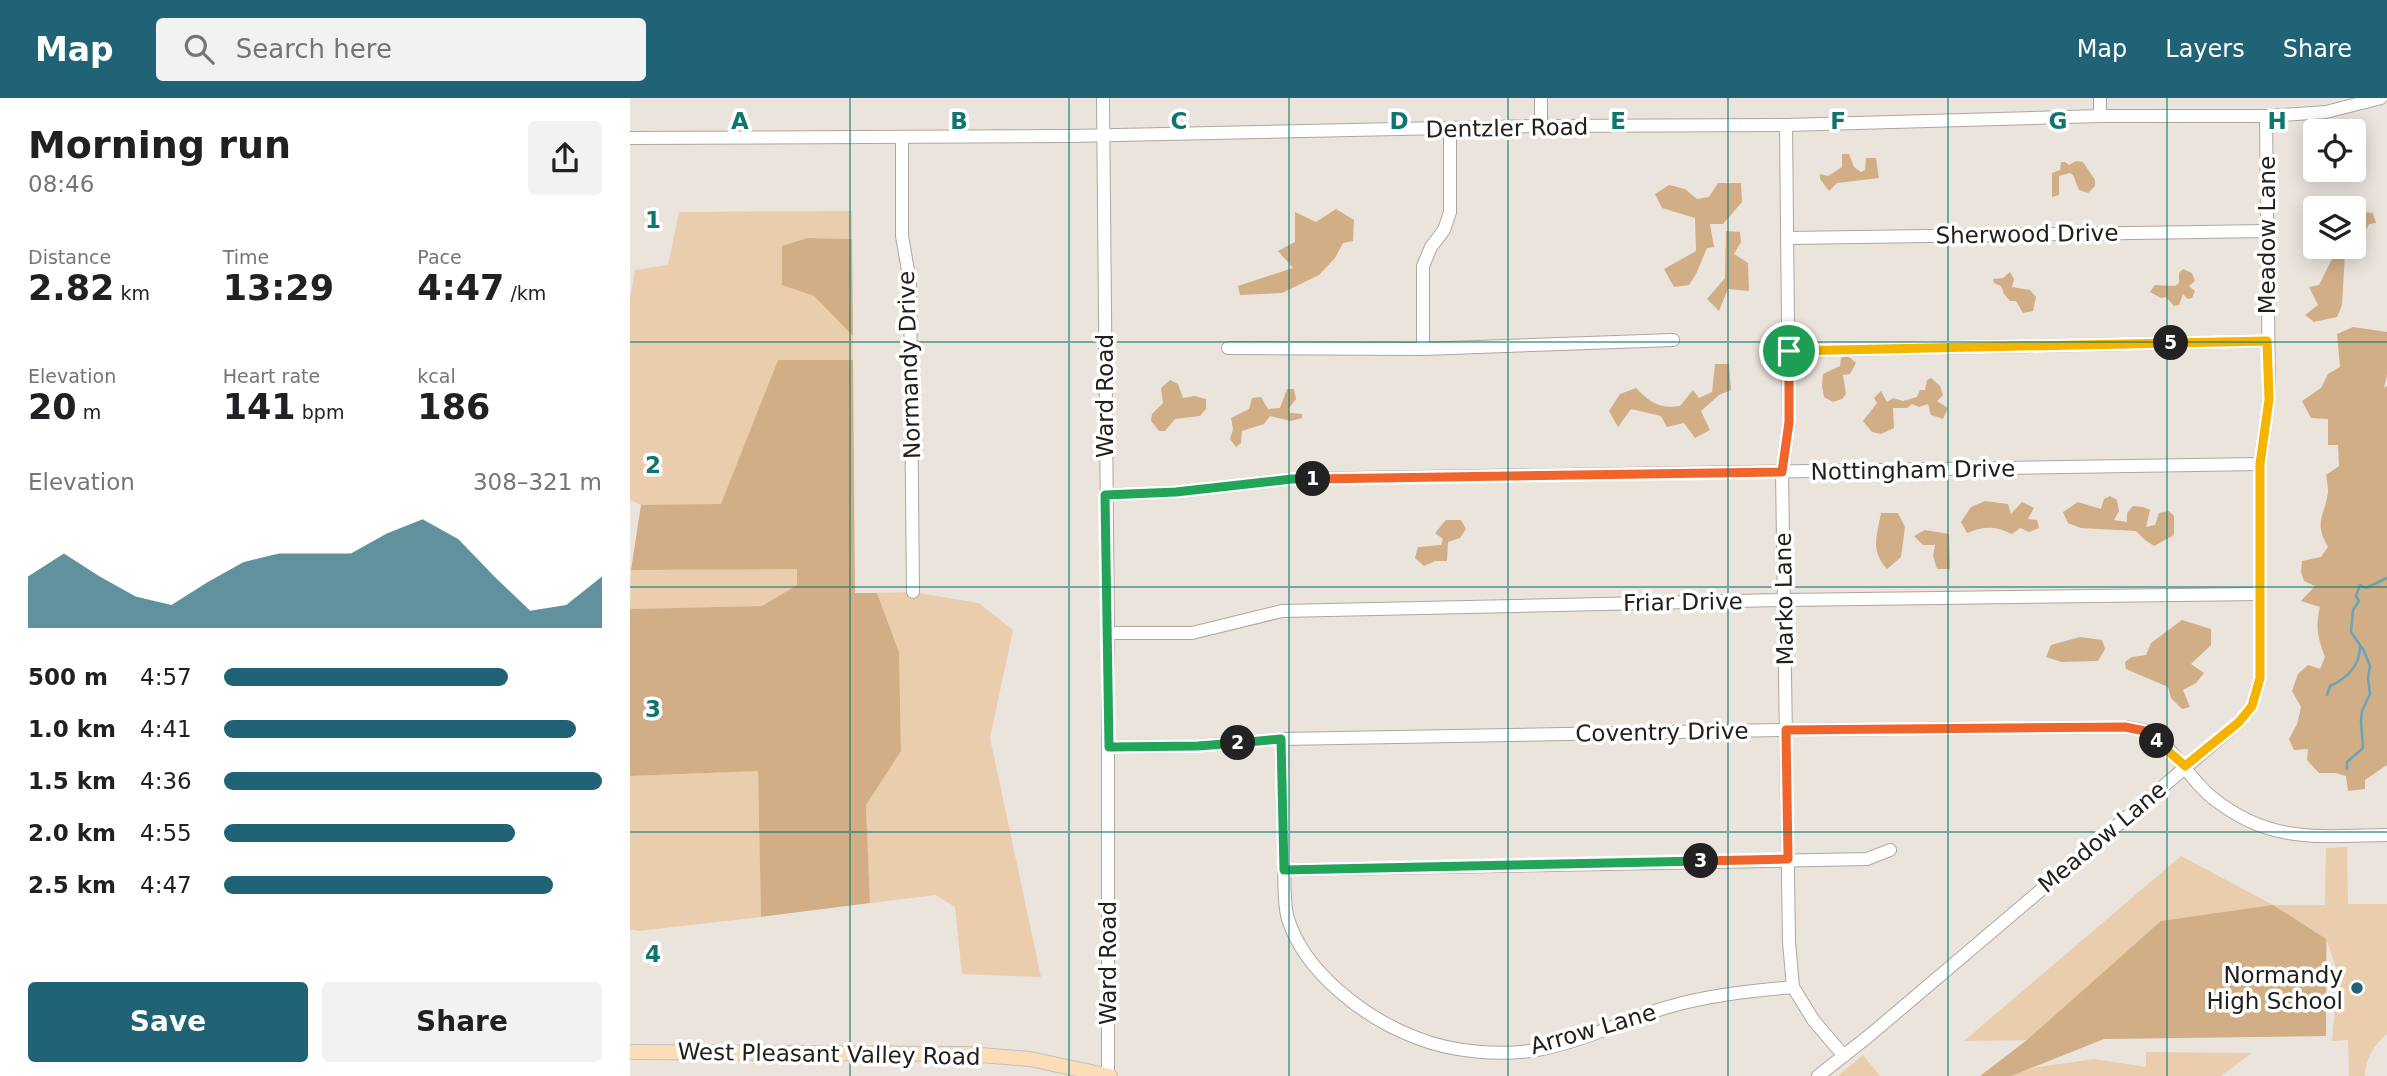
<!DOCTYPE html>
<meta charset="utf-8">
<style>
:root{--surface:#fff;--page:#f2f2f2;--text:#202124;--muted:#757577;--accent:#206376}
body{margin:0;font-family:"DejaVu Sans",sans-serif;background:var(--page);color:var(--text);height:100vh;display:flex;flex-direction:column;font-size:26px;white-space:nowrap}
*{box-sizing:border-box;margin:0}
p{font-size:23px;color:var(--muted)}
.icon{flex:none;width:38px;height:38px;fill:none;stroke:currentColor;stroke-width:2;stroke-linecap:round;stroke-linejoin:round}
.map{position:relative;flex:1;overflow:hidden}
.sheet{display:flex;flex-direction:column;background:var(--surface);width:630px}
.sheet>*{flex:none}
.buttons{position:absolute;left:1673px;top:21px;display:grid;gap:14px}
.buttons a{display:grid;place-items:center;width:63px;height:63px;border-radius:7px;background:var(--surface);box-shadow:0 4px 18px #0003;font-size:35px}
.pin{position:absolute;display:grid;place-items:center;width:60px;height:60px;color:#fff;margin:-30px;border:4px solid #fff;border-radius:50%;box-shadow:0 2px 7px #0007}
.km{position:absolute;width:35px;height:35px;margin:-18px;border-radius:50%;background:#222;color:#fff;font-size:19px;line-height:35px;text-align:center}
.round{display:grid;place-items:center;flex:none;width:74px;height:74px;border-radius:7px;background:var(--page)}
.head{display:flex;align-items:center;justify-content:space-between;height:119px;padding:0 28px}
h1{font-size:38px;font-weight:700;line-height:52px}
.figures{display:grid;grid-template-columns:repeat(3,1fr);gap:10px;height:119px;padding:7px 28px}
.figures div{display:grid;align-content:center}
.figures b{font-size:35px;font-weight:700}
.figures small{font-size:19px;font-weight:400}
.figures p{font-size:19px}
.chart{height:196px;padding:14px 28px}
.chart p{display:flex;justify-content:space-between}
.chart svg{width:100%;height:126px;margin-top:7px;fill:var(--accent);opacity:.7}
.button{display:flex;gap:14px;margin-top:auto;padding:14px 28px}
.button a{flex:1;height:80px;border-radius:7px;background:var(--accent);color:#fff;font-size:28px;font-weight:700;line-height:80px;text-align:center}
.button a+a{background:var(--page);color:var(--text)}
ul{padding:0 28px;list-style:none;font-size:23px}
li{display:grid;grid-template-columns:112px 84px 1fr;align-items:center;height:52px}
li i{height:18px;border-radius:9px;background:var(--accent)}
header{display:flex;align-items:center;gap:42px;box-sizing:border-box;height:98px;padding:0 35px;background:var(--accent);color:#fff}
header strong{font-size:33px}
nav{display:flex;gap:38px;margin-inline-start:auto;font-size:24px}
.search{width:490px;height:63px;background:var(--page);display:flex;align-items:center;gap:18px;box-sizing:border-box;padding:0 24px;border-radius:7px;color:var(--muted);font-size:26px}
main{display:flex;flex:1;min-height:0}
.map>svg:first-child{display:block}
</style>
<header>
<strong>Map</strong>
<div class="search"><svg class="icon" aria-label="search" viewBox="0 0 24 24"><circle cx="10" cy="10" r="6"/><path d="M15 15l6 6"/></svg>Search here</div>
<nav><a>Map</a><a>Layers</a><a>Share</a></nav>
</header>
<main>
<section class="sheet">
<div class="head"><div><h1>Morning run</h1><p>08:46</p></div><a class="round"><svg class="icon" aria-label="share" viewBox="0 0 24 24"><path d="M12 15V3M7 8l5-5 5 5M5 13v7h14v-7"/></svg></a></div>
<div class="figures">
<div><p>Distance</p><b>2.82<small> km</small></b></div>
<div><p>Time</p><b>13:29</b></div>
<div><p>Pace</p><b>4:47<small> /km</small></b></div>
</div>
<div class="figures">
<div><p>Elevation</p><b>20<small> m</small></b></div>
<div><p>Heart rate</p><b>141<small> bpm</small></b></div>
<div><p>kcal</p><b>186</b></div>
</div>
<div class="chart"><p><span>Elevation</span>308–321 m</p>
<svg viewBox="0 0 160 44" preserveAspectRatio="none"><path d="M0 44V26L10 18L20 26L30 33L40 36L50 28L60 21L70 18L80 18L90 18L100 11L110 6L120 13L130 26L140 38L150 36L160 26V44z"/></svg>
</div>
<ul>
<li><b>500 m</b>4:57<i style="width:75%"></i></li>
<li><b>1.0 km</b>4:41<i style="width:93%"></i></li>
<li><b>1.5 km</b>4:36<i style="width:100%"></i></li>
<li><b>2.0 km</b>4:55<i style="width:77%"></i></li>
<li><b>2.5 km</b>4:47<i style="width:87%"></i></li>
</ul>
<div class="button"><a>Save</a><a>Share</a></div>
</section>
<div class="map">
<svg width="1757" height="978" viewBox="0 0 1757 978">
<rect width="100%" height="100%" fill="#eae4dd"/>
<!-- green -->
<g fill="#e9cdad">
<path d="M222,113V141L178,140L153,187L184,198L223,238V262H148L91,407H11L0,402V201L5,172L38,167L49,114Z"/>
<path d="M167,470V487L132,508L0,511L1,472Z"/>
<path d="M283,494L349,505L383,532L360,640L411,879L332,876L325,809L306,797L240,805L236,707L271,652L269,554L247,495Z"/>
<path d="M128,673L131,819L8,833L0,831V678Z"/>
<path d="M1717,749L1718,806H1757V936C1744,947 1735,961 1735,978H1719L1718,942L1702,943L1708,875L1697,843L1696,938L1334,943L1551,758L1643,807H1695L1696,750Z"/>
<path d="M1516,954L1622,955L1591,978H1381L1395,971L1464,961L1516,969Z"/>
<path d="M1233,957L1250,978H1209V977Z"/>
</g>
<!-- forest -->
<g fill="#d1ae86">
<path d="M1212,56H1219L1224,69L1231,74L1235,72L1236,60H1246L1249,80L1207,85L1199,93L1190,81V76L1198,78L1212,69Z"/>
<path d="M1446,63L1453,64L1465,82V88L1458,95L1449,92L1443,77L1440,75L1429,78V97L1422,99V75L1430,72L1431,64H1435L1439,67Z"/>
<path d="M1088,85H1111L1112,104L1093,126H1080L1084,149L1077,150L1066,176L1059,187L1044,189L1034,171L1066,153L1065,120L1032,110L1025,96L1039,87L1055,91L1067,101L1079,99Z"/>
<path d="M706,111L724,122L723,143L713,145L705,160L689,177L652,195L610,197L608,188L663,170L648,153L665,144V114L686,124Z"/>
<path d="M1733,114L1743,115L1746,125L1739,126L1733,138L1731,153L1715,156L1712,207L1707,219L1684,224L1675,217L1688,207L1679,189L1689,187L1708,149H1724V116Z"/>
<path d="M1096,133L1110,134L1111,144L1104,156L1118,165L1119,193L1098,191L1089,213L1077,201L1095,180Z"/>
<path d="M178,140L222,141L223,238L184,198L152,187V148Z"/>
<path d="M1553,171L1562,175L1565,183L1559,188L1565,193L1562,200L1558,201L1553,196L1549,207L1544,208L1536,199L1531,200L1520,194L1525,187L1545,188L1549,185V175Z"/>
<path d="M1380,174L1384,181L1382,189L1400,192L1406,199L1403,213L1393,215L1386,203H1380L1374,196L1371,188L1364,185L1363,181L1373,180Z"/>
<path d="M1723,229L1757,234V277L1754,290L1757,288V667L1735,682V691L1718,693L1716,678L1706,675H1689L1677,662L1678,651L1664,652L1659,641L1667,626L1671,609L1662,593L1668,576L1678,567L1690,571L1695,559C1688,540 1685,529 1690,509L1671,503L1685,488L1674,483L1671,474L1672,463L1691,459L1698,449C1683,423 1695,418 1698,394C1698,389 1697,382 1696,377L1709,368L1708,347H1698V321L1681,320L1672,303L1691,290L1698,276L1710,269L1707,236Z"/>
<path d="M1217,257L1226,265L1220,276L1213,277L1216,296L1212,301L1203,304L1194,299L1192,288L1193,276L1210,268L1211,260Z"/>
<path d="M148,262H223L225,495H247L269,554L271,653L236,707L240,805L131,819L128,673L0,678V511L132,508L167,487V471L1,472L11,407L91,406Z"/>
<path d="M1085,266H1099L1101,292L1089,297L1071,313L1080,332L1065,340L1054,325L1037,329L1031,318L1001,311L988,329L979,313L990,296L1006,290C1021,305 1029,311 1050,308L1063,292L1069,300L1082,294Z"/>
<path d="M1301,280L1310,288L1313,297L1307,303L1318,310L1313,321L1301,317L1298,306L1289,309L1282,306L1277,310H1263L1264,330L1251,336L1242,334L1233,323L1247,305L1244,300L1251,293L1257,304L1263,300L1273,303L1287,299L1290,292H1295L1297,282Z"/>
<path d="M540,282L548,286L553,300L564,298L576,301V311L570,318L545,321L535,333H529L521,323L522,316L533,305L531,290Z"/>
<path d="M657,291H664L666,301L659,310L660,315L672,316V320L661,323L640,318L634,326L612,333L611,345L606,349L600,341L603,331L601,320L619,311L622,300L631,299L638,311L650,310Z"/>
<path d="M1480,398L1487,402L1489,413L1484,422L1497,424V415L1503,408L1513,409L1520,412L1516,429L1525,427L1529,415L1539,413L1544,418V437L1524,448L1515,442L1506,433L1451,430L1438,425L1433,414L1448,404L1471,411L1474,401Z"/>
<path d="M1355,403L1378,406L1381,416L1392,404L1404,410L1398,421L1407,422L1409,430L1399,434L1390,430L1382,436C1364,428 1355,428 1337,435L1331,424L1341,409Z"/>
<path d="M1251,415H1268L1275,429L1271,459L1257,471C1240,452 1247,438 1251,415Z"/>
<path d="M816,422H831L836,431L830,440L818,444L817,463H805L794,468L785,460L788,449L811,447L813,441L805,435Z"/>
<path d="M1295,432L1319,436L1320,471H1307L1303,458L1305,447H1293L1284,438Z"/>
<path d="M1552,522L1581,531V547L1561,566L1574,575L1566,585L1553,592L1560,609L1552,611L1541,600L1538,589L1496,571L1495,564L1502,559L1516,557L1521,545Z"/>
<path d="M1450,539L1472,542L1475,551L1468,563L1432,564L1416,559L1421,547Z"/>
<path d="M1643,807L1696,841V938L1474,941L1381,978H1350L1397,942L1531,823Z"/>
</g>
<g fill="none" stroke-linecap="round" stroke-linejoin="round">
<!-- stream -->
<g stroke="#69a4b7" stroke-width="2.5">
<path d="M1697,597L1700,588C1716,581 1730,568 1730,549"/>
<path d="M1717,671V664L1733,650L1731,623L1732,613L1740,596L1738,580L1740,568L1734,553L1721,534L1723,512L1729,503L1726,498L1730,487L1736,490L1757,480"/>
</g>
<!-- minor casing -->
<g stroke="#ada7a0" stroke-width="14">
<g id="minor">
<path d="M473,0L478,535V977"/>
<path d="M911,0V28"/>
<path d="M1470,0V18"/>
<path d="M1156,27L1159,324L1152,374L1159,844L1163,889L1184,923L1214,958"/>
<path d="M0,40L440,38L911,28L1156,27L1470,18H1636L1696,14L1751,0"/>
<path d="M272,41V138L280,184L283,494"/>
<path d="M1158,140L1637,133"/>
<path d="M598,250L793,251L1043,242"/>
<path d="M793,251V168L801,149L814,132L820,114V31"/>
<path d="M1159,253L1637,243"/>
<path d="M475,397L546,394L662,381L1630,366"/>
<path d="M478,535H562L652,513L1154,502L1630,496"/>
<path d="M651,641C652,682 653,722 654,763C655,781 653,804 658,821C675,875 736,921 787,940C822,954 869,958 907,952C952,944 994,922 1038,909C1079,897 1121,893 1163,889"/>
<path d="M479,649L568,648L651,641L1156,632L1495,629C1501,630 1510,631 1516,633C1544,648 1560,683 1584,701C1641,746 1689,738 1757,737"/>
<path d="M654,772L1237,761L1260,752"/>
<path d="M1188,978L1240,937L1609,624L1622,608L1630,580V366L1639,301L1636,18"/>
</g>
</g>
<!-- major casing -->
<g stroke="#c1c1c0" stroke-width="16">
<path id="major" d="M0,954L337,956L400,961L480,978"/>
</g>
<!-- minor -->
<use href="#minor" stroke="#fff" stroke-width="12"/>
<!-- major -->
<use href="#major" stroke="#fbddb8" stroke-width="14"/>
</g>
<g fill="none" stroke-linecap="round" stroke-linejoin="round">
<!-- split-1 casing -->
<g stroke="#fff" stroke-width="14">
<path id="split-1" d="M683,381L1152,374L1159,324V253"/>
</g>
<!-- split-2 casing -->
<g stroke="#fff" stroke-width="14">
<path id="split-2" d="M608,645L568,648L479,649L475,397L546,394L662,381H683"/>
</g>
<!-- split-3 casing -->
<g stroke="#fff" stroke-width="14">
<path id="split-3" d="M608,645L651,641L654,772L1071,763"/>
</g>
<!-- split-4 casing -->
<g stroke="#fff" stroke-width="14">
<path id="split-4" d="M1071,763L1158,761L1156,632L1495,629L1515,633L1527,643"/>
</g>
<!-- split-5 casing -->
<g stroke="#fff" stroke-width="14">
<path id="split-5" d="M1527,643L1555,668L1609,624L1622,608L1630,580V366L1639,301L1637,243L1541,245"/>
</g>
<!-- split-6 casing -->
<g stroke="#fff" stroke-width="14">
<path id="split-6" d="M1159,253L1541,245"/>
</g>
<!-- split-1 -->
<use href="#split-1" stroke="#f0652b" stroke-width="9"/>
<!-- split-2 -->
<use href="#split-2" stroke="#22a559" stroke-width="9"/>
<!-- split-3 -->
<use href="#split-3" stroke="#22a559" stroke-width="9"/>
<!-- split-4 -->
<use href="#split-4" stroke="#f0652b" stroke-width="9"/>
<!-- split-5 -->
<use href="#split-5" stroke="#f5b400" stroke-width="9"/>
<!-- split-6 -->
<use href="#split-6" stroke="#f5b400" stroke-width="9"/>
</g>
<!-- grid -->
<path fill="none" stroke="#0f766e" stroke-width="2" stroke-opacity="0.55" d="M220,0V978M439,0V978M659,0V978M878,0V978M1098,0V978M1318,0V978M1537,0V978M0,244H1757M0,489H1757M0,734H1757"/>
<!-- markers -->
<circle fill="#206376" stroke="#fff" stroke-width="2.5" cx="1727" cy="890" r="7"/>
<g text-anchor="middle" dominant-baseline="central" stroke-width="7" stroke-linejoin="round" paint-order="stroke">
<!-- street labels -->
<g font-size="23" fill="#22201d" stroke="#fff">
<text transform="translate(877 30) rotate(-1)">Dentzler Road</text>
<text transform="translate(1397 136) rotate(-1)">Sherwood Drive</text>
<text transform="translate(1637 137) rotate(-90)">Meadow Lane</text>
<text transform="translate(279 267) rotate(-92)">Normandy Drive</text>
<text transform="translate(475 298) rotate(-90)">Ward Road</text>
<text transform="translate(1283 372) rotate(-1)">Nottingham Drive</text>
<text transform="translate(1154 501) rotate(-91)">Marko Lane</text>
<text transform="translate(1053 504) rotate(-1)">Friar Drive</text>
<text transform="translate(1032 634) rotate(-1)">Coventry Drive</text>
<text transform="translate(1472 739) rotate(-40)">Meadow Lane</text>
<text transform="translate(478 865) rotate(-90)">Ward Road</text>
<text transform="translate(963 931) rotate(-16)">Arrow Lane</text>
<text transform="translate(199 956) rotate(1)">West Pleasant Valley Road</text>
</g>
<!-- poi labels -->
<g font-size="23" fill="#22201d" stroke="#fff" text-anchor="end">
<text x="1713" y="877">Normandy<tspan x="1713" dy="26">High School</tspan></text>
</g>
</g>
<g font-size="23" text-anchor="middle" font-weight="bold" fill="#0f766e" stroke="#fff" stroke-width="7" stroke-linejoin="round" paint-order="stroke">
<text x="110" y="31">A</text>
<text x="329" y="31">B</text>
<text x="549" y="31">C</text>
<text x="769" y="31">D</text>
<text x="988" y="31">E</text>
<text x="1208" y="31">F</text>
<text x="1428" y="31">G</text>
<text x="1647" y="31">H</text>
<text x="23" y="130">1</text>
<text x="23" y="375">2</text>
<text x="23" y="619">3</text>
<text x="23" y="864">4</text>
</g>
</svg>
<div class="buttons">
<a><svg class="icon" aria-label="locate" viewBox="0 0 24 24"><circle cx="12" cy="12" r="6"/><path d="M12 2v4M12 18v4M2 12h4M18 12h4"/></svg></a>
<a><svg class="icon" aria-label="layers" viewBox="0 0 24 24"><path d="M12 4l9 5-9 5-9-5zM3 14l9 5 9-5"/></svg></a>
</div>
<div class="pin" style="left:1159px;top:253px;background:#1e9e55"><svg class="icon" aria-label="arrive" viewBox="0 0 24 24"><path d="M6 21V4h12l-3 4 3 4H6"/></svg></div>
<b class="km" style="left:683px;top:381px">1</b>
<b class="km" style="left:608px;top:645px">2</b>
<b class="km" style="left:1071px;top:763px">3</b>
<b class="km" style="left:1527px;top:643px">4</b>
<b class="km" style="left:1541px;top:245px">5</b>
</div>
</main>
